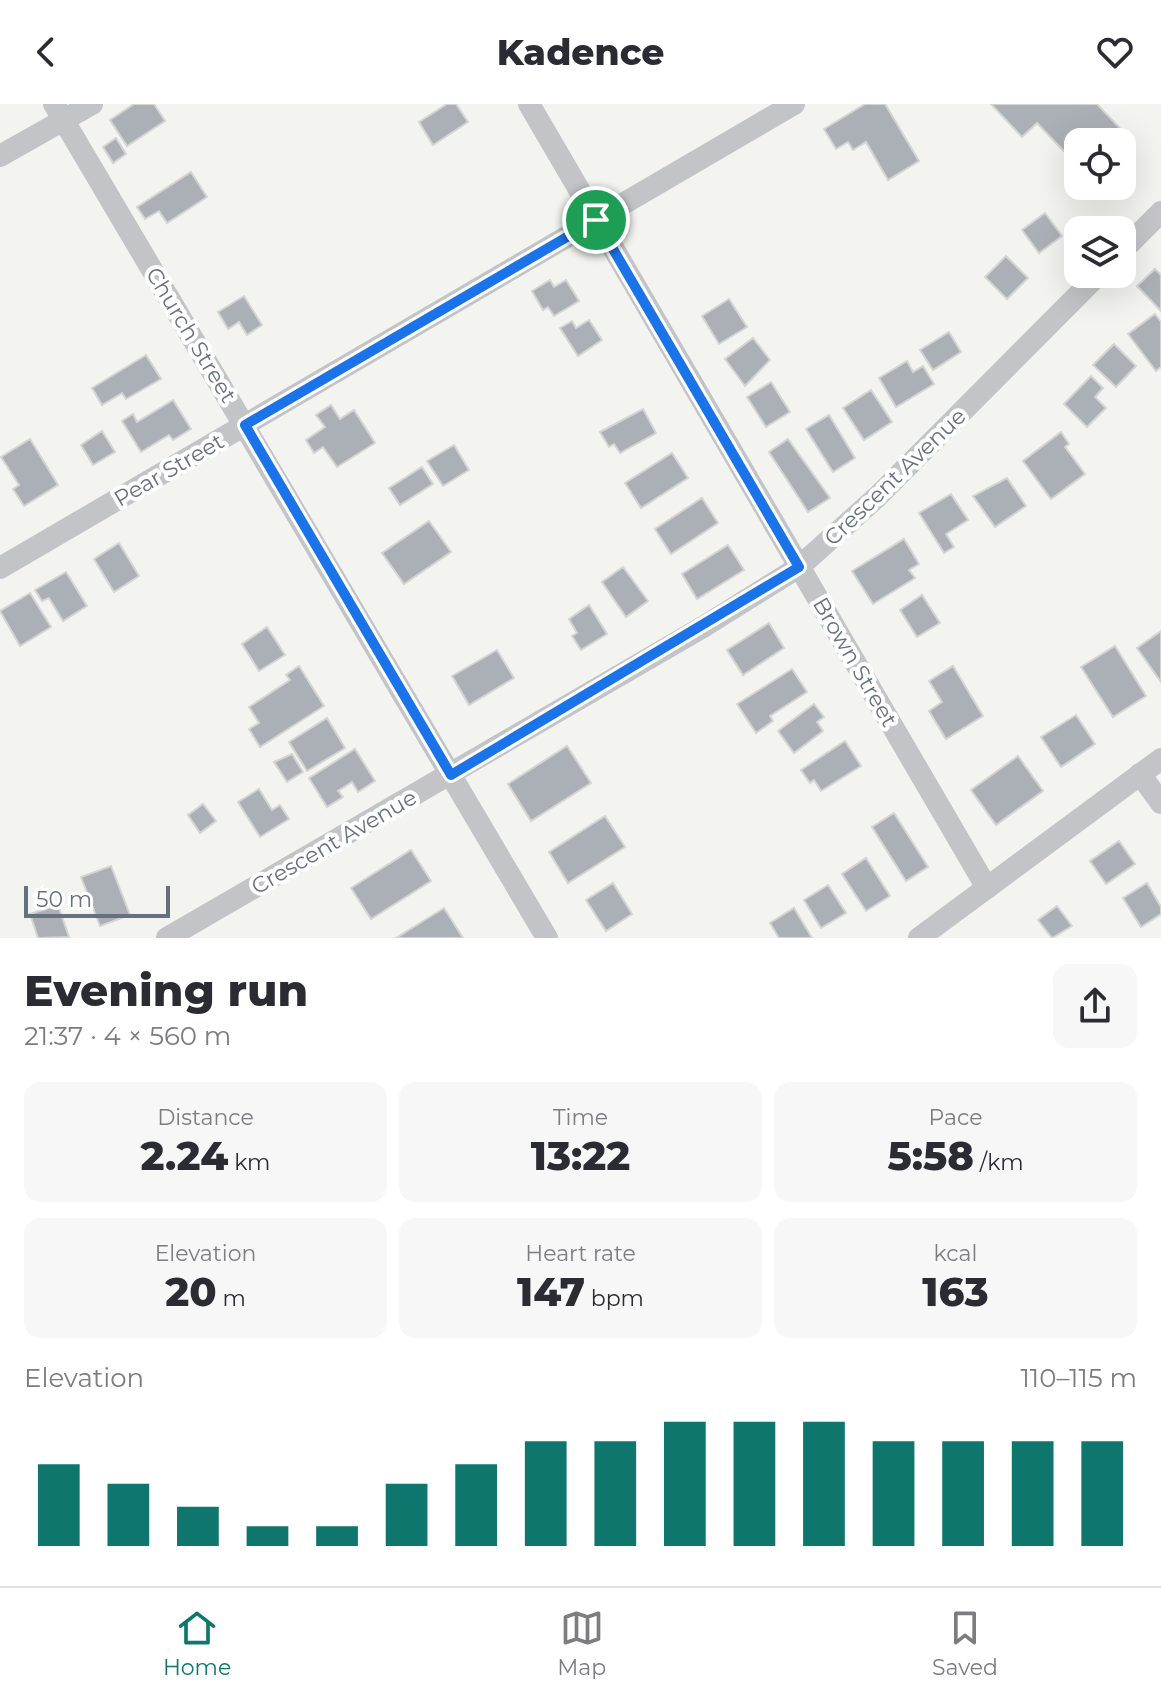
<!DOCTYPE html>
<meta charset="utf-8">
<style>
:root{--surface:#fff;--page:#f7f7f7;--text:#2b2b33;--muted:#7c7c81;--line:#e1e1e2;--accent:#0f766e}
body{margin:0;font-family:Montserrat,sans-serif;background:var(--page);color:var(--text);height:100vh;display:flex;flex-direction:column;font-size:30px;white-space:nowrap}
*{box-sizing:border-box;margin:0}
p{font-size:26px;color:var(--muted)}
.icon{flex:none;width:44px;height:44px;fill:none;stroke:currentColor;stroke-width:2;stroke-linecap:round;stroke-linejoin:round}
.map{position:relative;height:834px;overflow:hidden}
.panel{display:flex;flex-direction:column;background:var(--surface);flex:1}
.panel>*{flex:none}
.controls{position:absolute;left:1064px;top:24px;display:grid;gap:16px}
.controls a{display:grid;place-items:center;width:72px;height:72px;border-radius:16px;background:var(--surface);box-shadow:0 8px 32px #0002;font-size:40px}
.scale{position:absolute;left:24px;bottom:20px;width:146px;box-sizing:border-box;padding-left:8px;border:4px solid #64717f;border-top:0;font-size:22px;line-height:28px;white-space:nowrap;color:#64717f;-webkit-text-stroke:6px #fff;paint-order:stroke}
.pin{position:absolute;display:grid;place-items:center;width:68px;height:68px;color:#fff;margin:-34px;border:4px solid #fff;border-radius:50%;box-shadow:0 2px 8px #0007}
.round{display:grid;place-items:center;flex:none;width:84px;height:84px;border-radius:16px;background:var(--page)}
.summary{display:flex;align-items:center;justify-content:space-between;height:136px;padding:0 24px}
h1{font-size:44px;font-weight:800;line-height:60px}
.stats{display:grid;grid-template-columns:repeat(3,1fr);gap:12px;height:136px;padding:8px 24px}
.stats div{display:grid;align-content:center;border-radius:16px;background:var(--page);text-align:center}
.stats b{font-size:40px;font-weight:800}
.stats small{font-size:22px;font-weight:400}
.stats p{font-size:22px}
.chart{height:224px;padding:16px 24px}
.chart p{display:flex;justify-content:space-between}
.chart svg{width:100%;height:144px;margin-top:8px;stroke:var(--accent);stroke-width:6}
header{display:flex;justify-content:space-between;align-items:center;height:104px;padding:0 24px;background:var(--surface);font-size:36px;font-weight:800}
.tabs{display:flex;justify-content:space-around;align-items:center;height:112px;border-top:2px solid var(--line);background:var(--surface);font-size:22px;color:var(--muted)}
.tabs a{display:grid;justify-items:center;gap:4px}
.tabs .on{color:var(--accent)}
.map>svg:first-child{display:block}
</style>
<header><svg class="icon" aria-label="back" viewBox="0 0 24 24"><path d="M15 5l-7 7 7 7"/></svg>Kadence<svg class="icon" aria-label="heart" viewBox="0 0 24 24"><path d="M12 20l-8-8c-3-5 5-10 8-4 3-6 11-1 8 4z"/></svg></header>
<div class="map">
<svg width="1161" height="834" viewBox="0 0 1161 834">
<rect width="100%" height="100%" fill="#f3f4f0"/>
<!-- building -->
<g fill="#aab0b5" stroke="#d4d5d3" stroke-width="2">
<path d="M134,0H154L165,17L127,42L110,16Z"/>
<path d="M447,0H456L468,18L433,41L419,18Z"/>
<path d="M865,0H885L919,57L888,76L866,38L853,46L848,38L836,45L824,25Z"/>
<path d="M991,0H1097L1131,36L1122,45V38H1078V62L1037,19L1022,33Z"/>
<path d="M116,34L126,50L113,59L103,43Z"/>
<path d="M191,68L207,93L167,119L159,107L145,115L137,103Z"/>
<path d="M1045,109L1062,132L1039,149L1022,126Z"/>
<path d="M1006,152L1028,174L1007,195L985,173Z"/>
<path d="M1155,165L1161,171V207L1137,182Z"/>
<path d="M550,176L554,183L566,176L579,197L554,212L548,203L543,206L532,187Z"/>
<path d="M244,192L262,221L247,231L239,218L228,225L218,208Z"/>
<path d="M729,195L747,223L719,240L702,212Z"/>
<path d="M1155,210L1161,218V263L1156,267L1128,230Z"/>
<path d="M589,216L602,236L578,252L560,224L572,217L576,224Z"/>
<path d="M949,228L961,248L933,266L920,246Z"/>
<path d="M753,234L770,256L745,282L725,255Z"/>
<path d="M1114,240L1136,262L1116,283L1093,261Z"/>
<path d="M146,251L161,275L126,295L122,289L102,301L92,284Z"/>
<path d="M907,257L913,268L923,262L934,280L896,303L879,274Z"/>
<path d="M1091,272L1103,284L1095,293L1106,304L1087,323L1064,300Z"/>
<path d="M771,278L790,308L766,323L747,293Z"/>
<path d="M871,286L892,318L864,336L843,304Z"/>
<path d="M173,296L191,325L173,336L169,331L141,348L122,317L133,310L137,318Z"/>
<path d="M331,301L340,315L354,306L375,339L337,363L323,343L314,349L306,336L325,323L316,311Z"/>
<path d="M643,305L656,329L620,349L614,340L609,343L600,328Z"/>
<path d="M829,311L855,354L833,368L806,325Z"/>
<path d="M102,327L115,348L93,361L81,341Z"/>
<path d="M1061,328L1069,340L1065,343L1085,370L1051,395L1023,357Z"/>
<path d="M30,335L58,381L24,402L13,385L19,381L1,353Z"/>
<path d="M788,335L830,394L808,408L769,348Z"/>
<path d="M454,341L469,366L443,382L427,357Z"/>
<path d="M672,349L688,374L641,404L625,379Z"/>
<path d="M422,363L433,380L400,401L389,384Z"/>
<path d="M1007,374L1026,402L995,423L973,392Z"/>
<path d="M951,390L968,416L946,430L954,443L944,449L919,409Z"/>
<path d="M702,394L718,419L671,450L655,425Z"/>
<path d="M429,417L451,448L404,480L382,449Z"/>
<path d="M904,435L919,460L909,466L915,474L873,500L852,467Z"/>
<path d="M119,439L139,472L114,488L94,455Z"/>
<path d="M728,441L744,466L697,495L682,470Z"/>
<path d="M623,463L648,497L626,513L602,478Z"/>
<path d="M66,468L87,502L63,517L49,494L42,497L35,486Z"/>
<path d="M30,489L51,523L20,542L0,507Z"/>
<path d="M922,491L940,519L917,533L900,506Z"/>
<path d="M589,501L607,530L581,546L572,532L577,529L569,515Z"/>
<path d="M769,519L784,544L743,571L727,546Z"/>
<path d="M267,523L285,551L259,567L242,540Z"/>
<path d="M1161,527V578L1137,544Z"/>
<path d="M1115,542L1146,592L1113,613L1081,563Z"/>
<path d="M497,546L514,574L469,601L452,572Z"/>
<path d="M299,562L324,602L260,643L249,625L259,619L249,603L290,576L286,571Z"/>
<path d="M953,562L983,612L946,635L929,607L942,598L929,577Z"/>
<path d="M792,565L807,588L770,612L773,617L756,629L737,600Z"/>
<path d="M814,600L824,613L817,618L823,627L794,649L778,627Z"/>
<path d="M1076,611L1095,640L1061,663L1041,633Z"/>
<path d="M327,614L345,644L307,667L289,638Z"/>
<path d="M845,637L861,662L821,687L814,676L810,679L801,666Z"/>
<path d="M567,642L591,679L531,717L508,680Z"/>
<path d="M355,645L375,677L358,688L352,678L338,687L343,693L327,703L309,674Z"/>
<path d="M292,650L303,668L287,678L274,658Z"/>
<path d="M1018,652L1043,687L996,721L971,686Z"/>
<path d="M259,685L272,706L280,701L289,715L260,733L238,698Z"/>
<path d="M203,700L216,717L200,729L188,711Z"/>
<path d="M894,709L928,763L906,777L872,723Z"/>
<path d="M605,712L625,743L568,779L549,748Z"/>
<path d="M1119,737L1135,760L1106,780L1090,757Z"/>
<path d="M411,746L431,777L371,815L351,784Z"/>
<path d="M866,754L890,792L866,807L842,770Z"/>
<path d="M111,762L130,811L100,822L81,773Z"/>
<path d="M613,779L632,810L606,827L586,796Z"/>
<path d="M1147,779L1161,803V810L1141,823L1123,794Z"/>
<path d="M828,781L846,809L821,824L804,796Z"/>
<path d="M58,801L69,833L38,834L30,810Z"/>
<path d="M1057,802L1072,822L1052,834L1038,816Z"/>
<path d="M444,804L463,834H396Z"/>
<path d="M794,804L812,834H779L770,819Z"/>
</g>
<g fill="none" stroke-linecap="round" stroke-linejoin="round">
<!-- minor -->
<g stroke="#c2c4c8" stroke-width="22">
<path d="M54,0L547,834"/>
<path d="M529,0L987,784"/>
<path d="M0,52L92,0"/>
<path d="M1122,147L1161,108"/>
<path d="M0,464L794,0"/>
<path d="M1140,670L1161,699"/>
<path d="M167,834L703,523L799,463L878,392L1099,170"/>
<path d="M919,834L1161,655"/>
</g>
</g>
<g fill="none" stroke-linecap="round" stroke-linejoin="round">
<!-- route casing -->
<g stroke="#fff" stroke-width="16">
<path id="route" d="M596,116L799,463L451,671L245,321Z"/>
</g>
<!-- route -->
<use href="#route" stroke="#1a73e8" stroke-width="10"/>
</g>
<g text-anchor="middle" dominant-baseline="central" stroke-width="8" stroke-linejoin="round" paint-order="stroke">
<!-- street labels -->
<g font-size="22" fill="#64717f" stroke="#fff">
<text transform="translate(191 231) rotate(59)">Church Street</text>
<text transform="translate(169 366) rotate(-30)">Pear Street</text>
<text transform="translate(895 373) rotate(-44)">Crescent Avenue</text>
<text transform="translate(855 558) rotate(60)">Brown Street</text>
<text transform="translate(334 738) rotate(-30)">Crescent Avenue</text>
</g>
</g>
</svg>
<div class="controls">
<a><svg class="icon" aria-label="locate" viewBox="0 0 24 24"><circle cx="12" cy="12" r="6"/><path d="M12 2v4M12 18v4M2 12h4M18 12h4"/></svg></a>
<a><svg class="icon" aria-label="layers" viewBox="0 0 24 24"><path d="M12 4l9 5-9 5-9-5zM3 14l9 5 9-5"/></svg></a>
</div>
<div class="scale">50 m</div>
<div class="pin" style="left:596px;top:116px;background:#1e9e55"><svg class="icon" aria-label="arrive" viewBox="0 0 24 24"><path d="M6 21V4h12l-3 4 3 4H6"/></svg></div>
</div>
<section class="panel">
<div class="summary"><div><h1>Evening run</h1><p>21:37 · 4 × 560 m</p></div><a class="round"><svg class="icon" aria-label="share" viewBox="0 0 24 24"><path d="M12 15V3M7 8l5-5 5 5M5 13v7h14v-7"/></svg></a></div>
<div class="stats">
<div><p>Distance</p><b>2.24<small> km</small></b></div>
<div><p>Time</p><b>13:22</b></div>
<div><p>Pace</p><b>5:58<small> /km</small></b></div>
</div>
<div class="stats">
<div><p>Elevation</p><b>20<small> m</small></b></div>
<div><p>Heart rate</p><b>147<small> bpm</small></b></div>
<div><p>kcal</p><b>163</b></div>
</div>
<div class="chart"><p><span>Elevation</span>110–115 m</p>
<svg viewBox="0 0 160 44" preserveAspectRatio="none"><path d="M5 44V19M15 44V25M25 44V32M35 44V38M45 44V38M55 44V25M65 44V19M75 44V12M85 44V12M95 44V6M105 44V6M115 44V6M125 44V12M135 44V12M145 44V12M155 44V12"/></svg>
</div>
</section>
<nav class="tabs">
<a class="on"><svg class="icon" aria-label="home" viewBox="0 0 24 24"><path d="M3 11l9-7 9 7M6 9v11h12V9"/></svg>Home</a>
<a><svg class="icon" aria-label="map" viewBox="0 0 24 24"><path d="M3 6l6-2 6 2 6-2v14l-6 2-6-2-6 2zM9 4v14M15 6v14"/></svg>Map</a>
<a><svg class="icon" aria-label="saved" viewBox="0 0 24 24"><path d="M7 4h10v16l-5-4-5 4z"/></svg>Saved</a>
</nav>
